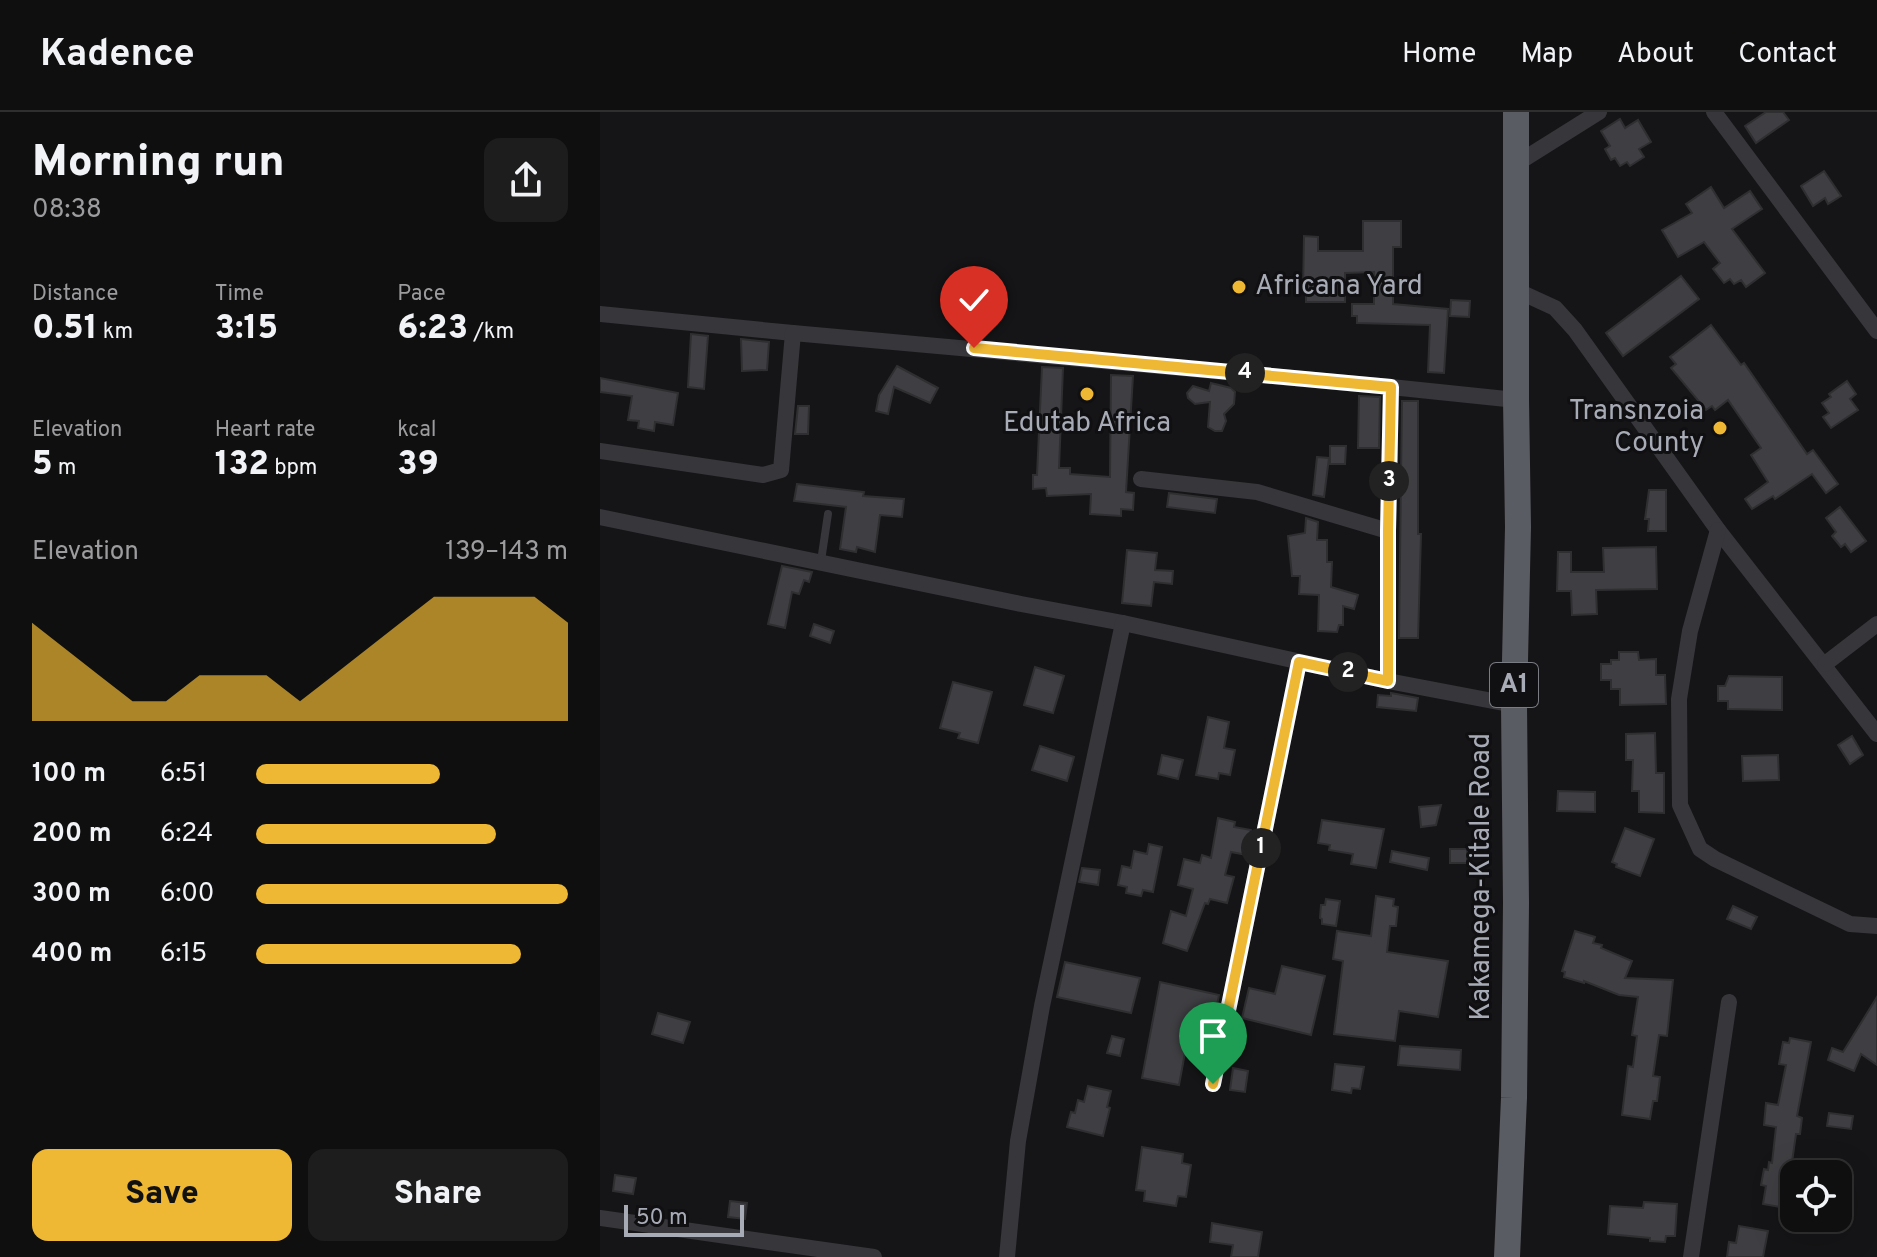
<!DOCTYPE html>
<meta charset="utf-8">
<style>
:root{--surface:#100f10;--page:#1e1d1e;--text:#f1f3f6;--muted:#9c9c9f;--line:#302f30;--accent:#eeb734}
body{margin:0;font-family:Overpass,sans-serif;background:var(--page);color:var(--text);height:100vh;display:flex;flex-direction:column;font-size:30px;white-space:nowrap}
*{box-sizing:border-box;margin:0}
p{font-size:26px;color:var(--muted)}
.icon{flex:none;width:44px;height:44px;fill:none;stroke:currentColor;stroke-width:2;stroke-linecap:round;stroke-linejoin:round}
.map{position:relative;flex:1;overflow:hidden}
.details{display:flex;flex-direction:column;background:var(--surface);width:600px}
.details>*{flex:none}
.buttons{position:absolute;left:1180px;top:1048px;display:grid;gap:16px}
.buttons a{display:grid;place-items:center;width:72px;height:72px;border-radius:16px;background:var(--surface);box-shadow:0 8px 32px #0002,0 0 0 2px var(--line);font-size:40px}
.scale{position:absolute;left:24px;bottom:20px;width:120px;box-sizing:border-box;padding-left:8px;border:4px solid #a7abb6;border-top:0;font-size:22px;line-height:28px;white-space:nowrap;color:#a7abb6;-webkit-text-stroke:6px #100f11;paint-order:stroke}
.pin{position:absolute;display:grid;place-items:center;width:68px;height:68px;color:#fff;margin:-82px -34px;border-radius:50% 50% 50% 0;rotate:-45deg;box-shadow:0 0 8px #0007}
.pin .icon{rotate:45deg}
.km{position:absolute;width:40px;height:40px;margin:-20px;border-radius:50%;background:#222;color:#fff;font-size:22px;line-height:40px;text-align:center}
.round{display:grid;place-items:center;flex:none;width:84px;height:84px;border-radius:16px;background:var(--page)}
.head{display:flex;align-items:center;justify-content:space-between;height:136px;padding:0 32px}
h1{font-size:44px;font-weight:800;line-height:60px}
.stats{display:grid;grid-template-columns:repeat(3,1fr);gap:12px;height:136px;padding:8px 32px}
.stats div{display:grid;align-content:center}
.stats b{font-size:34px;font-weight:800}
.stats small{font-size:22px;font-weight:400}
.stats p{font-size:22px}
.chart{height:224px;padding:16px 32px}
.chart p{display:flex;justify-content:space-between}
.chart svg{width:100%;height:144px;margin-top:8px;fill:var(--accent);opacity:.7}
.cta{display:flex;gap:16px;margin-top:auto;padding:16px 32px}
.cta a{flex:1;height:92px;border-radius:16px;background:var(--accent);color:#111;font-size:32px;font-weight:800;line-height:92px;text-align:center}
.cta a+a{background:var(--page);color:var(--text)}
ul{padding:0 32px;list-style:none;font-size:26px}
li{display:grid;grid-template-columns:128px 96px 1fr;align-items:center;height:60px}
li i{height:20px;border-radius:10px;background:var(--accent)}
header{display:flex;align-items:center;gap:48px;box-sizing:border-box;height:112px;padding:0 40px;background:var(--surface);border-bottom:2px solid var(--line)}
header strong{font-size:38px}
nav{display:flex;gap:44px;margin-inline-start:auto;font-size:28px}
main{display:flex;flex:1;min-height:0}
.map>svg:first-child{display:block}
</style>
<header>
<strong>Kadence</strong>
<nav><a>Home</a><a>Map</a><a>About</a><a>Contact</a></nav>
</header>
<main>
<section class="details">
<div class="head"><div><h1>Morning run</h1><p>08:38</p></div><a class="round"><svg class="icon" aria-label="share" viewBox="0 0 24 24"><path d="M12 15V3M7 8l5-5 5 5M5 13v7h14v-7"/></svg></a></div>
<div class="stats">
<div><p>Distance</p><b>0.51<small> km</small></b></div>
<div><p>Time</p><b>3:15</b></div>
<div><p>Pace</p><b>6:23<small> /km</small></b></div>
</div>
<div class="stats">
<div><p>Elevation</p><b>5<small> m</small></b></div>
<div><p>Heart rate</p><b>132<small> bpm</small></b></div>
<div><p>kcal</p><b>39</b></div>
</div>
<div class="chart"><p><span>Elevation</span>139–143 m</p>
<svg viewBox="0 0 160 44" preserveAspectRatio="none"><path d="M0 44V14L10 22L20 30L30 38L40 38L50 30L60 30L70 30L80 38L90 30L100 22L110 14L120 6L130 6L140 6L150 6L160 14V44z"/></svg>
</div>
<ul>
<li><b>100 m</b>6:51<i style="width:59%"></i></li>
<li><b>200 m</b>6:24<i style="width:77%"></i></li>
<li><b>300 m</b>6:00<i style="width:100%"></i></li>
<li><b>400 m</b>6:15<i style="width:85%"></i></li>
</ul>
<div class="cta"><a>Save</a><a>Share</a></div>
</section>
<div class="map">
<svg width="1277" height="1145" viewBox="0 0 1277 1145">
<rect width="100%" height="100%" fill="#151416"/>
<!-- building -->
<g fill="#3f3f43" stroke="#2f2f32" stroke-width="2">
<path d="M1166,0H1183L1189,8L1156,31L1145,14Z"/>
<path d="M1020,7L1025,16L1038,8L1051,30L1039,37L1044,45L1030,54L1027,50L1020,54L1015,46L1011,48L1005,37L1010,34L1001,19Z"/>
<path d="M1224,59L1241,84L1228,92L1225,86L1213,94L1201,74Z"/>
<path d="M1111,75L1124,96L1150,79L1162,97L1132,117L1165,161L1146,175L1141,168L1134,172L1130,167L1124,171L1113,157L1120,151L1104,130L1078,145L1062,118L1092,101L1086,92Z"/>
<path d="M763,109H801V135H793V192L848,197L844,261L828,260L830,213L757,211V204H752V192H774V160L745,161V190H706V180H703L704,124L718,125V139H763Z"/>
<path d="M1081,164L1099,187L1023,244L1006,221Z"/>
<path d="M851,188L870,189L869,205L850,204Z"/>
<path d="M1111,213L1141,253L1144,251L1207,342L1213,338L1238,372L1226,381L1212,362L1175,387L1173,384L1152,397L1145,387L1168,370L1151,343L1161,336L1128,288L1115,298L1112,294L1106,298L1071,256L1076,252L1070,245Z"/>
<path d="M91,222L108,224L104,277L88,275Z"/>
<path d="M141,227L169,230L167,258L142,259Z"/>
<path d="M297,254L338,276L330,291L294,275L288,302L276,299L279,283Z"/>
<path d="M442,255L463,256L459,356H470V362L510,365L511,263L533,264L526,380L534,381L533,398L521,397V404L490,402L491,382L447,384L446,376L433,377V363H437Z"/>
<path d="M0,266L78,281L73,313L55,310L54,319L38,316L39,309L28,308L32,284L0,280Z"/>
<path d="M1247,269L1256,282L1250,287L1258,298L1231,316L1223,305L1229,301L1222,291L1231,285L1229,282Z"/>
<path d="M611,271L631,276L635,280L634,292L624,302L626,309L622,319H615L608,315L610,290L595,292L588,286L587,281L593,274L609,279Z"/>
<path d="M759,284L780,285L779,336H758Z"/>
<path d="M802,289H818V422H821L818,526H799Z"/>
<path d="M198,294H209L208,322H195Z"/>
<path d="M730,334H746L745,352H730Z"/>
<path d="M717,345L729,346L724,385L713,383Z"/>
<path d="M197,372L264,380L263,384L304,387L302,405L280,403L275,440L257,435L256,440L240,437L246,395L194,389Z"/>
<path d="M1049,378H1066V419H1048L1049,407H1045Z"/>
<path d="M569,381L617,387L615,401L567,395Z"/>
<path d="M1240,395L1266,429L1251,440L1245,432L1241,435L1232,424L1236,420L1226,406Z"/>
<path d="M706,406L718,410L717,428H727V450H732L731,475L758,483L754,497L743,494V513H739L737,520L718,519L719,483L699,482L700,464H692L688,424L705,421Z"/>
<path d="M1056,435L1057,477L996,478L997,502L972,503L971,479H957L958,440H971V460H1004L1003,436Z"/>
<path d="M527,438L557,441L555,458L573,459L572,472L554,470L551,494L522,491Z"/>
<path d="M182,454L212,460L209,470L204,468L199,482L192,480L185,516L168,512Z"/>
<path d="M214,512L234,519L230,531L210,524Z"/>
<path d="M1019,540H1038L1039,548L1056,547V563H1065L1066,592L1020,593V577H1011V568H1001V552H1011V548H1019Z"/>
<path d="M435,555L464,564L453,601L424,593Z"/>
<path d="M1129,564L1182,565V598L1128,597V589H1118V574H1125Z"/>
<path d="M353,570L392,580L378,631L358,626L360,621L340,616Z"/>
<path d="M791,581L818,586L816,599L777,595L778,583L791,584Z"/>
<path d="M608,605L629,610L624,636L635,638L630,663L619,661L618,667L596,663Z"/>
<path d="M1055,621L1056,661H1064V701L1039,700V679H1032L1033,648H1026V622Z"/>
<path d="M1252,624L1263,643L1250,652L1238,633Z"/>
<path d="M440,634L474,645L467,669L432,658Z"/>
<path d="M562,643L583,648L578,667L558,662Z"/>
<path d="M1178,643L1179,668L1143,669L1142,644Z"/>
<path d="M958,679L995,680V700L957,699Z"/>
<path d="M841,693L836,713L821,715L819,695Z"/>
<path d="M618,706L635,710L634,715L651,718L647,743L631,740L625,763L634,765L627,791L610,787L608,792L605,791L587,839L563,831L571,799L586,804L593,777L578,773L584,747L600,751L602,743L611,746Z"/>
<path d="M722,708L784,717L776,756L751,752L753,742L729,738L730,733L718,731Z"/>
<path d="M1025,716L1054,727L1040,764L1016,755L1017,752L1012,750Z"/>
<path d="M549,732L562,735L553,780L543,778L541,784L526,781L527,775L518,773L522,754L531,756L534,739L547,742Z"/>
<rect x="850" y="737" width="17" height="14"/>
<path d="M792,739L829,746L827,758L790,750Z"/>
<path d="M482,756L500,758L498,773L479,770Z"/>
<path d="M776,784L794,787L793,794L798,795L796,814H790L787,840L848,849L838,905L799,899L795,929L734,922L743,849L733,847L737,819L771,824Z"/>
<path d="M726,787L740,789L736,814L722,812V807L720,806L721,793H725Z"/>
<path d="M1133,794L1157,805L1151,817L1127,807Z"/>
<path d="M975,819L995,825L993,831L1002,833L1001,836L1032,849L1025,866L1073,868L1067,924L1059,923L1053,964L1060,965L1057,989H1053L1050,1007L1022,1003L1028,954L1033,955L1037,924L1032,923L1038,885L1019,883L984,869V871L964,865L965,860L962,859Z"/>
<path d="M465,850L540,866L531,901L457,885Z"/>
<path d="M682,854L725,864L711,923L642,906L649,876L675,882Z"/>
<path d="M560,870L619,883L612,918L590,914L579,973L542,966Z"/>
<path d="M1277,885V953L1261,942L1254,959L1228,948L1232,936L1243,940Z"/>
<path d="M58,901L90,910L83,931L52,922Z"/>
<path d="M512,924L524,927L520,944L507,941Z"/>
<path d="M1190,926L1211,930L1197,1004L1202,1006L1200,1022H1196L1190,1064H1194V1071L1192,1084L1187,1083L1185,1096L1163,1092L1166,1074L1161,1073L1164,1057L1168,1058L1169,1050L1172,1051L1176,1015L1164,1013L1166,991L1178,993L1186,953L1179,952L1183,930L1189,931Z"/>
<path d="M800,934L861,938L860,958L798,953Z"/>
<path d="M735,952L764,955L760,977L752,976L751,981L732,978Z"/>
<path d="M633,956L648,959L645,980L630,978Z"/>
<path d="M488,974L511,979L507,995L510,996L503,1024L467,1015L471,1000L475,1001L478,988L484,990Z"/>
<path d="M1229,1001L1253,1004L1251,1017L1227,1014Z"/>
<path d="M542,1035L583,1042L582,1051L591,1053L586,1085L578,1084L576,1094L544,1089L545,1079L536,1078Z"/>
<path d="M15,1063L36,1066L33,1082L13,1079Z"/>
<path d="M130,1089L147,1091L145,1107L128,1105Z"/>
<path d="M1044,1090L1077,1092L1075,1124H1066L1065,1130L1050,1129V1126L1008,1122L1010,1094L1043,1096Z"/>
<path d="M612,1111L662,1120L658,1145H631L633,1133L610,1130Z"/>
<path d="M1139,1114L1168,1119L1163,1145H1127L1129,1130L1136,1131Z"/>
</g>
<g fill="none" stroke-linecap="round" stroke-linejoin="round">
<!-- service -->
<path stroke="#36363b" stroke-width="8" d="M221,449L228,402"/>
<!-- minor -->
<g stroke="#36363b" stroke-width="16">
<path d="M1114,0L1277,219"/>
<path d="M916,52L999,0"/>
<path d="M916,178L955,196L975,218L1118,418L1277,622"/>
<path d="M0,202L193,221"/>
<path d="M791,275L916,288"/>
<path d="M0,339L163,363L181,358L193,221L791,275L788,419V569"/>
<path d="M541,367L657,380L788,419"/>
<path d="M0,405L421,492L523,511"/>
<path d="M1118,418L1090,519L1079,587L1080,693L1100,737L1115,747L1250,812L1277,814"/>
<path d="M1225,552L1277,512"/>
<path d="M613,972L699,550"/>
<path d="M0,1106L274,1145"/>
<path d="M407,1145L418,1029L442,894L523,511L788,569L914,593"/>
<path d="M1091,1145L1129,890"/>
</g>
<!-- trunk -->
<path stroke="#5a5c63" stroke-width="26" d="M907,1145L914,986L916,791L914,593L918,415L916,288V0"/>
</g>
<g fill="none" stroke-linecap="round" stroke-linejoin="round">
<!-- route casing -->
<g stroke="#fff" stroke-width="16">
<path id="route" d="M374,236L791,275L788,419V569L699,550L613,972"/>
</g>
<!-- route -->
<use href="#route" stroke="#eeb734" stroke-width="10"/>
</g>
<!-- markers -->
<g fill="#eeb734" stroke="#100f11" stroke-width="3">
<circle cx="639" cy="175" r="8"/>
<circle cx="487" cy="282" r="8"/>
<circle cx="1120" cy="316" r="8"/>
</g>
<g text-anchor="middle" dominant-baseline="central" stroke-width="6" stroke-linejoin="round" paint-order="stroke">
<!-- shield labels -->
<rect fill="#100f11" stroke="#7a7c84" stroke-width="2" x="890" y="551" width="48" height="44" rx="6"/>
<g font-size="26" font-weight="bold" fill="#a7abb6">
<text x="914" y="573">A1</text>
</g>
<!-- poi labels -->
<g font-size="28" fill="#a7abb6" stroke="#100f11" text-anchor="start">
<text x="655" y="175">Africana Yard</text>
<text x="1104" y="300" text-anchor="end">Transnzoia<tspan x="1104" dy="32">County</tspan></text>
<text x="487" y="312" text-anchor="middle">Edutab Africa</text>
</g>
<!-- street labels -->
<g font-size="28" fill="#a7abb6" stroke="#100f11">
<text transform="translate(882 765) rotate(-90)">Kakamega-Kitale Road</text>
</g>
</g>
</svg>
<div class="buttons">
<a><svg class="icon" aria-label="locate" viewBox="0 0 24 24"><circle cx="12" cy="12" r="6"/><path d="M12 2v4M12 18v4M2 12h4M18 12h4"/></svg></a>
</div>
<div class="scale">50 m</div>
<div class="pin" style="left:613px;top:972px;background:#1e9e55"><svg class="icon" aria-label="arrive" viewBox="0 0 24 24"><path d="M6 21V4h12l-3 4 3 4H6"/></svg></div>
<div class="pin" style="left:374px;top:236px;background:#d93025"><svg class="icon" aria-label="check" viewBox="0 0 24 24"><path d="M5 12l5 5 9-10"/></svg></div>
<b class="km" style="left:661px;top:736px">1</b>
<b class="km" style="left:748px;top:560px">2</b>
<b class="km" style="left:789px;top:369px">3</b>
<b class="km" style="left:645px;top:261px">4</b>
</div>
</main>
